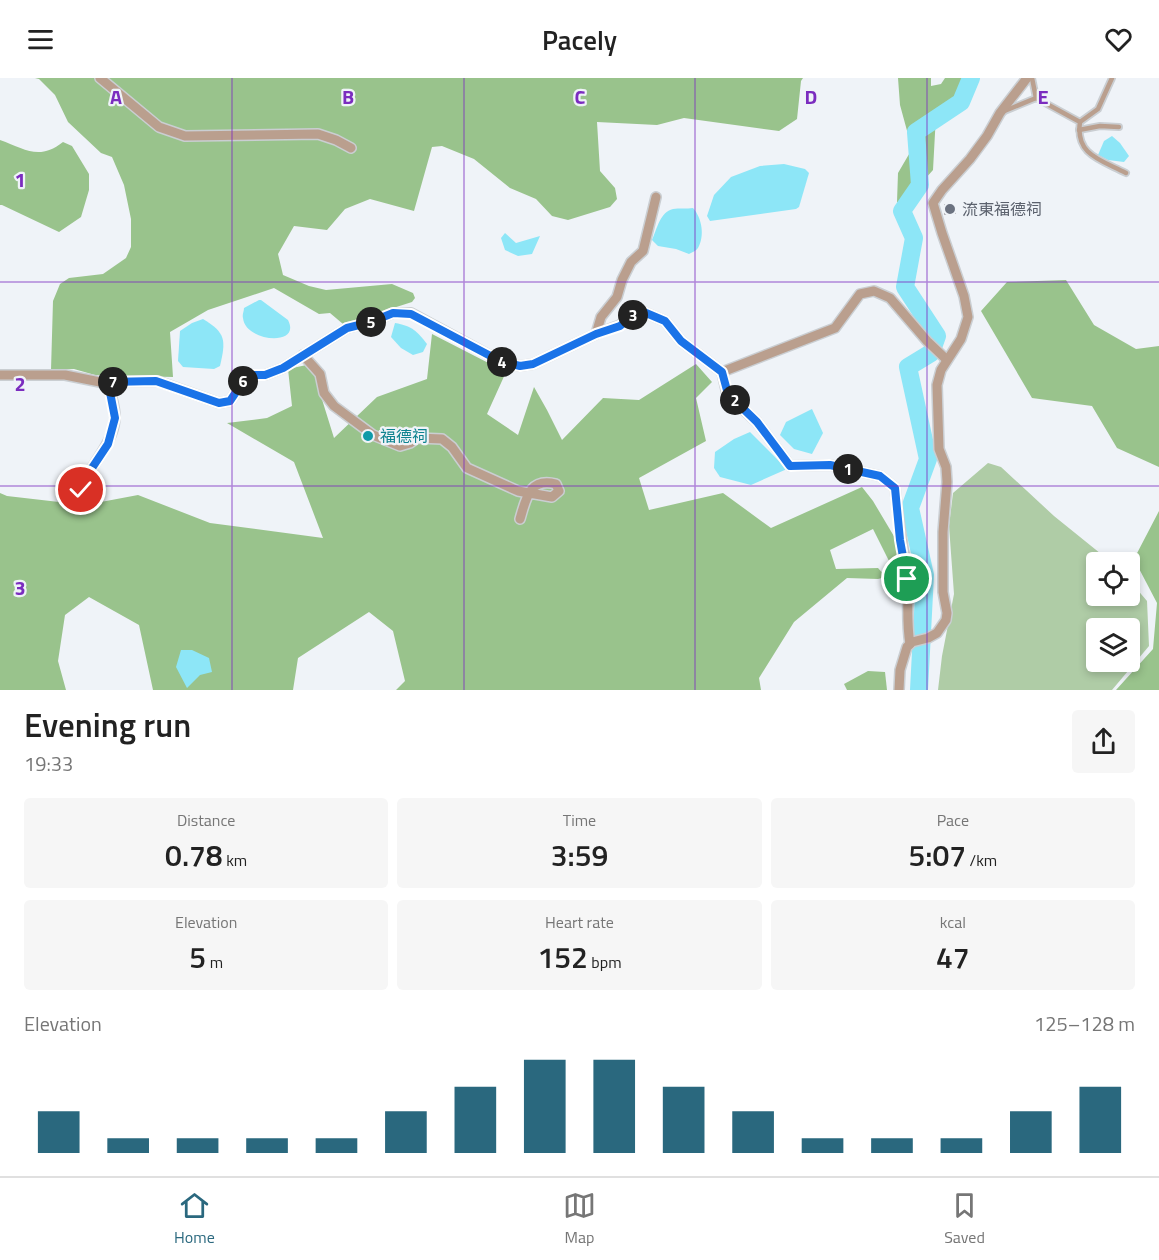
<!DOCTYPE html>
<meta charset="utf-8">
<style>
:root{--surface:#fff;--page:#f6f6f6;--text:#222;--muted:#767676;--line:#e0e0e0;--accent:#2a687e}
body{margin:0;font-family:"Titillium Web","Noto Sans TC",sans-serif;background:var(--page);color:var(--text);height:100vh;display:flex;flex-direction:column;font-size:22px;white-space:nowrap}
*{box-sizing:border-box;margin:0}
p{font-size:20px;color:var(--muted)}
.icon{flex:none;width:33px;height:33px;fill:none;stroke:currentColor;stroke-width:2;stroke-linecap:round;stroke-linejoin:round}
.map{position:relative;height:612px;overflow:hidden}
.details{display:flex;flex-direction:column;background:var(--surface);flex:1}
.details>*{flex:none}
.tools{position:absolute;left:1086px;top:474px;display:grid;gap:12px}
.tools a{display:grid;place-items:center;width:54px;height:54px;border-radius:6px;background:var(--surface);box-shadow:0 3px 9px #0003;font-size:30px}
.pin{position:absolute;display:grid;place-items:center;width:51px;height:51px;color:#fff;margin:-26px;border:3px solid #fff;border-radius:50%;box-shadow:0 2px 6px #0007}
.km{position:absolute;width:30px;height:30px;margin:-15px;border-radius:50%;background:#222;color:#fff;font-size:16px;line-height:30px;text-align:center}
.round{display:grid;place-items:center;flex:none;width:63px;height:63px;border-radius:6px;background:var(--page)}
.head{display:flex;align-items:center;justify-content:space-between;height:102px;padding:0 24px}
h1{font-size:33px;font-weight:600;line-height:45px}
.figures{display:grid;grid-template-columns:repeat(3,1fr);gap:9px;height:102px;padding:6px 24px}
.figures div{display:grid;align-content:center;border-radius:6px;background:var(--page);text-align:center}
.figures b{font-size:30px;font-weight:600}
.figures small{font-size:16px;font-weight:400}
.figures p{font-size:16px}
.chart{height:168px;padding:12px 24px}
.chart p{display:flex;justify-content:space-between}
.chart svg{width:100%;height:108px;margin-top:6px;stroke:var(--accent);stroke-width:6}
header{display:flex;justify-content:space-between;align-items:center;height:78px;padding:0 24px;background:var(--surface);font-size:27px;font-weight:600}
.tabs{display:flex;justify-content:space-around;align-items:center;height:84px;border-top:2px solid var(--line);background:var(--surface);font-size:16px;color:var(--muted)}
.tabs a{display:grid;justify-items:center;gap:3px}
.tabs .active{color:var(--accent)}
.map>svg:first-child{display:block}
</style>
<header><svg class="icon" aria-label="menu" viewBox="0 0 24 24"><path d="M4 6h16M4 12h16M4 18h16"/></svg>Pacely<svg class="icon" aria-label="heart" viewBox="0 0 24 24"><path d="M12 20l-8-8c-3-5 5-10 8-4 3-6 11-1 8 4z"/></svg></header>
<div class="map">
<svg width="1159" height="612" viewBox="0 0 1159 612">
<rect width="100%" height="100%" fill="#eff3f8"/>
<!-- green -->
<path fill="#afcca6" fill-rule="evenodd" d="M988,385L1001,389L1054,438L1111,484H1096V518H1130V503L1147,523L1149,568L1112,612H938L942,578L954,516L949,448L953,415ZM1096,550H1130V584H1096Z"/>
<!-- forest -->
<g fill="#99c38c">
<path d="M35,0H803L801,3L797,41L779,53L684,40L657,47L597,44L600,93L615,110L617,121L610,129L568,142L552,138L536,121L510,110L474,81L442,68L432,69L414,133L370,121L345,131L327,152L294,148L278,176L283,197L309,208L326,212L392,206L413,215L415,220L412,224L343,246L330,235L319,236L274,210L208,232L170,254L173,299L95,297L74,291L51,292L53,223L60,206L69,200L103,196L126,180L131,169V141L124,107L112,79L101,75L68,44L55,17L39,1Z"/>
<path d="M898,0H931V8L941,6L945,0H971L966,24L936,37L933,92L902,127L897,124L898,95L912,71L900,27Z"/>
<path d="M0,62C25,71 39,83 63,64L72,68L89,96V112L81,139L59,154L2,127H0Z"/>
<path d="M1066,202L1094,247L1136,271L1159,268V389L1117,370L1092,328L1032,320L981,233L1007,204Z"/>
<path d="M432,256L506,294L487,336L518,357L534,309L547,332L562,362L603,320L639,322L696,286L712,304L696,320L706,363L639,400L649,432L723,415L771,450L862,409L873,423L898,465L900,505L873,451L830,472L836,491L878,490L886,499L878,501L847,500L794,544L759,600L761,612H396L405,603L393,553L369,534L298,580L293,612H153L139,547L89,519L65,537L58,583L66,612H0V415L7,418L85,427L138,417L210,445L323,460L294,384L227,345L267,340L292,328L288,291L311,286L334,360L377,319L427,301Z"/>
<path d="M1159,433V612H1116L1153,571L1157,525L1134,481Z"/>
<path d="M868,593L885,594L887,612H847L844,606Z"/>
</g>
<!-- water -->
<g fill="#8de6f7">
<path d="M1112,58L1120,65L1129,78L1124,84L1108,82L1098,77L1104,63Z"/>
<path d="M784,86L805,91L809,95L799,129L796,131L710,143L707,138L714,117L731,99L760,88Z"/>
<path d="M693,130C702,140 705,158 698,170C696,173 692,174 689,176L676,171L658,168L652,162C657,151 660,134 673,131C679,130 687,131 693,130Z"/>
<path d="M505,155L516,165L540,158L532,176L518,178L505,172L501,160Z"/>
<path d="M259,222H261L288,242C302,269 245,264 243,240C242,237 244,233 244,230Z"/>
<path d="M203,241C226,255 226,262 220,288L214,291L183,289L178,283L180,253L192,245Z"/>
<path d="M395,245C412,248 417,253 427,266L423,274L413,277L401,270L391,259Z"/>
<path d="M812,331L823,355L812,376L794,371L780,357L786,344Z"/>
<path d="M750,354L787,391L751,407L720,399L714,390L715,374L734,361Z"/>
<path d="M181,572H192L209,580L212,594L200,597L187,610L176,589Z"/>
</g>
<g fill="none" stroke-linecap="round" stroke-linejoin="round">
<!-- river -->
<path stroke="#8de6f7" stroke-width="18" d="M919,612L925,497L910,430L928,381L908,289L931,275L937,258L905,209L914,160L902,133L920,107L916,54L961,24L971,0"/>
</g>
<!-- building -->
<path fill="#cfcacf" stroke="#8b878b" stroke-width="1.5" d="M945,127H954L955,135L945,136Z"/>
<g fill="none" stroke-linecap="round" stroke-linejoin="round">
<!-- lane casing -->
<g stroke="#caced2" stroke-width="8">
<g id="lane">
<path d="M1032,0L1036,20L1080,44C1075,77 1101,82 1126,95"/>
<path d="M1002,34L1036,20"/>
<path d="M1080,44L1098,31L1112,0"/>
<path d="M1079,52L1100,48L1119,49"/>
</g>
</g>
<!-- street casing -->
<g stroke="#caced2" stroke-width="12">
<g id="street">
<path d="M100,0L159,49L185,58L318,56L336,62L351,70"/>
<path d="M596,256L601,239L617,219L622,202L631,184L643,173L656,119"/>
<path d="M303,277L320,296L324,315L334,328L373,357L400,368L410,365L417,360L442,361L452,369L467,390L518,413L552,419L559,413L556,406C529,399 526,421 520,441"/>
<path d="M722,294L835,250L860,216L874,213L890,220L927,263L947,282"/>
<path d="M0,297H65L100,304L157,303L219,325L230,323L244,302L251,297H265L283,290L347,250L371,244L393,235H411L500,283L520,288L533,286L596,256L620,247L639,232L665,243L681,263L722,294L727,316L757,344L790,388L830,387L880,398L895,410C898,440 903,469 907,499C909,522 906,544 910,566"/>
<path d="M80,418C85,390 112,371 115,341C116,331 110,315 108,304"/>
<path d="M899,612L900,592L907,569L912,564L928,560L937,555L946,542L947,535L943,514V454L947,404L946,389L939,371L937,307L941,292L961,261L968,239L964,218L942,155L933,125L942,112L970,81L987,58L1000,35L1027,0"/>
</g>
</g>
<!-- lane -->
<use href="#lane" stroke="#ba9f8e" stroke-width="4.5"/>
<!-- street -->
<use href="#street" stroke="#ba9f8e" stroke-width="9"/>
</g>
<g fill="none" stroke-linecap="round" stroke-linejoin="round">
<!-- route casing -->
<g stroke="#fff" stroke-width="12">
<path id="route" d="M81,412L88,396L108,366L115,340L108,304L156,303L219,325L230,323L244,302L251,297H265L283,290L347,250L371,244L393,235L411,236L500,283L520,288L533,286L596,256L620,248L639,232L665,243L681,263L722,294L728,316L757,344L790,388L830,387L880,398L895,410L900,462L907,501"/>
</g>
<!-- route -->
<use href="#route" stroke="#1a73e8" stroke-width="8"/>
</g>
<!-- grid -->
<path fill="none" stroke="#7b2cbf" stroke-width="1.5" stroke-opacity="0.55" d="M232,0V612M464,0V612M695,0V612M927,0V612M0,204H1159M0,408H1159"/>
<!-- markers -->
<circle fill="#6b7280" stroke="#eff3f8" stroke-width="2" cx="950" cy="131" r="6"/>
<circle fill="#0f9aa8" stroke="#eff3f8" stroke-width="2" cx="368" cy="358" r="6"/>
<g text-anchor="middle" dominant-baseline="central" stroke-width="4.5" stroke-linejoin="round" paint-order="stroke">
<!-- worship labels -->
<g font-size="16" fill="#5b616d" stroke="#eff3f8" text-anchor="start">
<text x="962" y="131">流東福德祠</text>
</g>
<!-- culture labels -->
<g font-size="16" fill="#0d838f" stroke="#eff3f8" text-anchor="start">
<text x="380" y="358">福德祠</text>
</g>
</g>
<g font-size="20" text-anchor="middle" font-weight="bold" fill="#7b2cbf" stroke="#eff3f8" stroke-width="4.5" stroke-linejoin="round" paint-order="stroke">
<text x="116" y="26">A</text>
<text x="348" y="26">B</text>
<text x="580" y="26">C</text>
<text x="811" y="26">D</text>
<text x="1043" y="26">E</text>
<text x="20" y="109">1</text>
<text x="20" y="313">2</text>
<text x="20" y="517">3</text>
</g>
</svg>
<div class="tools">
<a><svg class="icon" aria-label="locate" viewBox="0 0 24 24"><circle cx="12" cy="12" r="6"/><path d="M12 2v4M12 18v4M2 12h4M18 12h4"/></svg></a>
<a><svg class="icon" aria-label="layers" viewBox="0 0 24 24"><path d="M12 4l9 5-9 5-9-5zM3 14l9 5 9-5"/></svg></a>
</div>
<div class="pin" style="left:907px;top:501px;background:#1e9e55"><svg class="icon" aria-label="arrive" viewBox="0 0 24 24"><path d="M6 21V4h12l-3 4 3 4H6"/></svg></div>
<div class="pin" style="left:81px;top:412px;background:#d93025"><svg class="icon" aria-label="check" viewBox="0 0 24 24"><path d="M5 12l5 5 9-10"/></svg></div>
<b class="km" style="left:848px;top:391px">1</b>
<b class="km" style="left:735px;top:322px">2</b>
<b class="km" style="left:633px;top:237px">3</b>
<b class="km" style="left:502px;top:284px">4</b>
<b class="km" style="left:371px;top:244px">5</b>
<b class="km" style="left:243px;top:303px">6</b>
<b class="km" style="left:113px;top:304px">7</b>
</div>
<section class="details">
<div class="head"><div><h1>Evening run</h1><p>19:33</p></div><a class="round"><svg class="icon" aria-label="share" viewBox="0 0 24 24"><path d="M12 15V3M7 8l5-5 5 5M5 13v7h14v-7"/></svg></a></div>
<div class="figures">
<div><p>Distance</p><b>0.78<small> km</small></b></div>
<div><p>Time</p><b>3:59</b></div>
<div><p>Pace</p><b>5:07<small> /km</small></b></div>
</div>
<div class="figures">
<div><p>Elevation</p><b>5<small> m</small></b></div>
<div><p>Heart rate</p><b>152<small> bpm</small></b></div>
<div><p>kcal</p><b>47</b></div>
</div>
<div class="chart"><p><span>Elevation</span>125–128 m</p>
<svg viewBox="0 0 160 44" preserveAspectRatio="none"><path d="M5 44V27M15 44V38M25 44V38M35 44V38M45 44V38M55 44V27M65 44V17M75 44V6M85 44V6M95 44V17M105 44V27M115 44V38M125 44V38M135 44V38M145 44V27M155 44V17"/></svg>
</div>
</section>
<nav class="tabs">
<a class="active"><svg class="icon" aria-label="home" viewBox="0 0 24 24"><path d="M3 11l9-7 9 7M6 9v11h12V9"/></svg>Home</a>
<a><svg class="icon" aria-label="map" viewBox="0 0 24 24"><path d="M3 6l6-2 6 2 6-2v14l-6 2-6-2-6 2zM9 4v14M15 6v14"/></svg>Map</a>
<a><svg class="icon" aria-label="saved" viewBox="0 0 24 24"><path d="M7 4h10v16l-5-4-5 4z"/></svg>Saved</a>
</nav>
